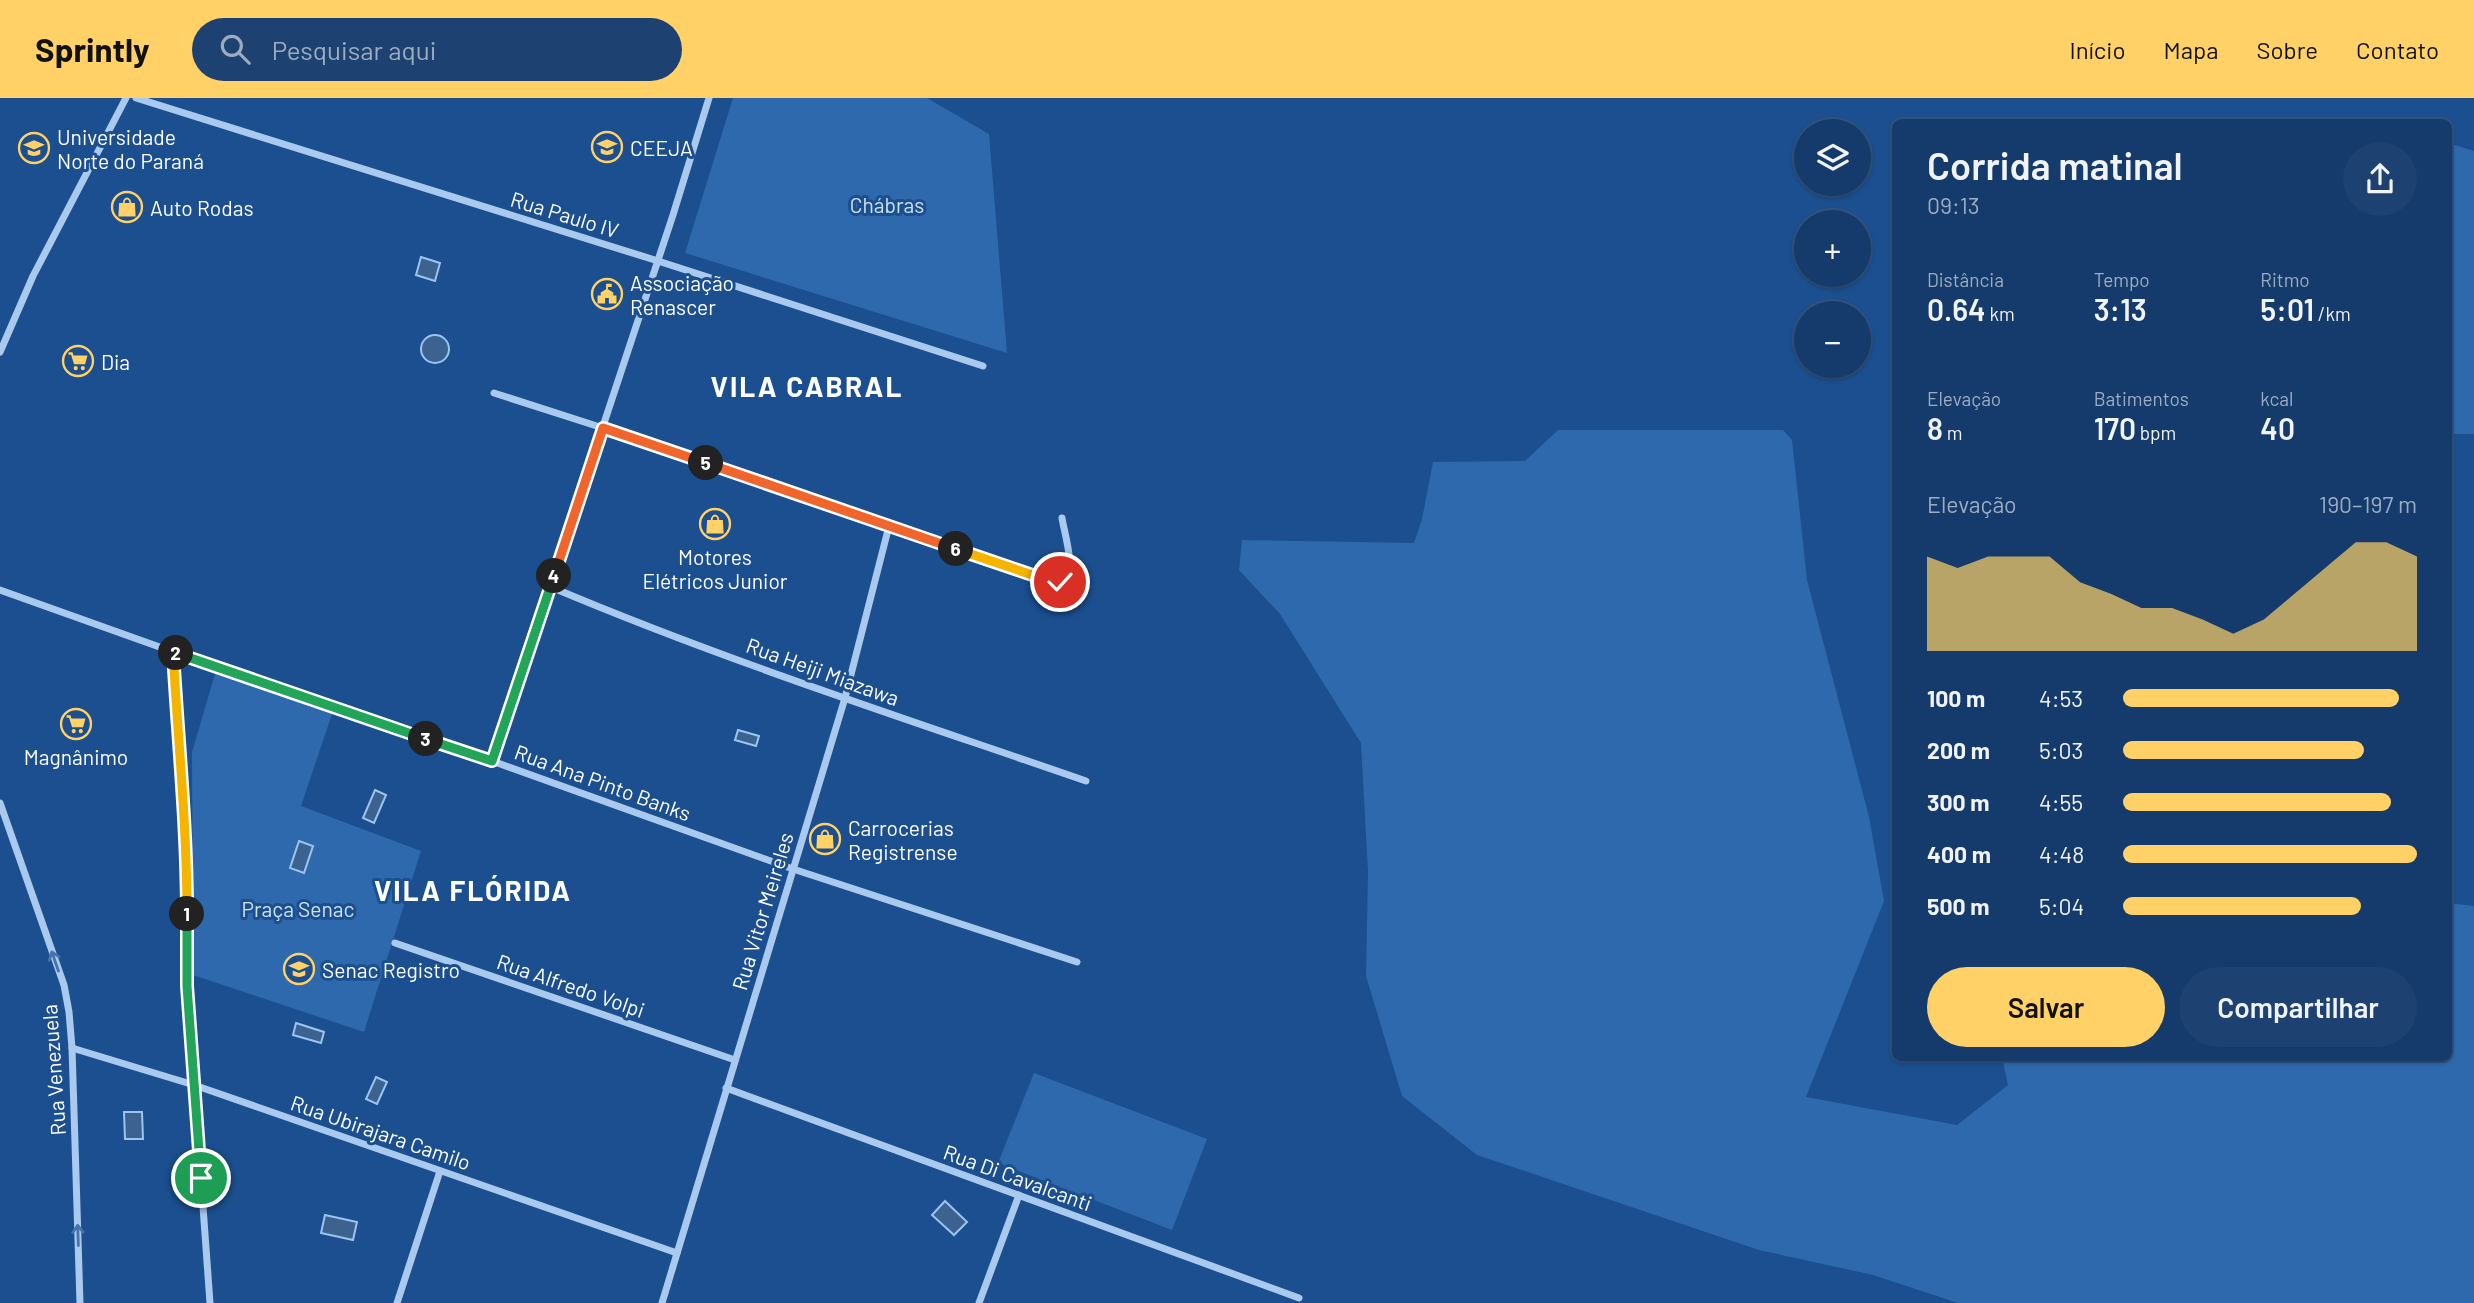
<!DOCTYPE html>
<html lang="pt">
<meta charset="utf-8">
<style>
:root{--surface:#143b6b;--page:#1d4271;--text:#f1f3f6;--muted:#9dadc1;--line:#33557e;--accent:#ffd166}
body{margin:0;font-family:Barlow,sans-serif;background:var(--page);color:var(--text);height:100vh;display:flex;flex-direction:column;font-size:26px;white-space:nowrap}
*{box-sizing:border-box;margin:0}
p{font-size:23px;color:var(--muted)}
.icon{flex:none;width:38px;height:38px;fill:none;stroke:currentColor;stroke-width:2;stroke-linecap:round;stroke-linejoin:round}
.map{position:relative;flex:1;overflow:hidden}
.drawer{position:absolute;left:1892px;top:21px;width:560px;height:942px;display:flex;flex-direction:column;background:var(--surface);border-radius:10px;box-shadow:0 2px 5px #0004,0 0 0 2px var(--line)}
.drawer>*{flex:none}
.fabs{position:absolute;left:1794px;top:21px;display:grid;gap:14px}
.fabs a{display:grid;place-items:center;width:77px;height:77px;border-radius:50%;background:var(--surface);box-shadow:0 2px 5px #0004,0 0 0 2px var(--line);font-size:35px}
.pin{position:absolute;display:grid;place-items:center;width:60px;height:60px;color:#fff;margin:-30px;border:4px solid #fff;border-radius:50%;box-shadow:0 2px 7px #0007}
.km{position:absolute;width:35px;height:35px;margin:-18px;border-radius:50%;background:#222;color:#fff;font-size:19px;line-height:35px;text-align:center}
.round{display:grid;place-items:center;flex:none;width:74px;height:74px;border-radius:37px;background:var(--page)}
.head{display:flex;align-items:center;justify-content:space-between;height:119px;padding:0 35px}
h1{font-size:38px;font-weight:600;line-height:52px}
.metrics{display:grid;grid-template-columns:repeat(3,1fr);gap:10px;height:119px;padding:7px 35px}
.metrics div{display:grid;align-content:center}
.metrics b{font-size:30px;font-weight:600}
.metrics small{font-size:19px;font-weight:400}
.metrics p{font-size:19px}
.chart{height:196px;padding:14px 35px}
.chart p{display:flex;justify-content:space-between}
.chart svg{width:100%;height:126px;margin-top:7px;fill:var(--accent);opacity:.7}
.primary-button{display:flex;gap:14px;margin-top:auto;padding:14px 35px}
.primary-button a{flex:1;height:80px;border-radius:42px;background:var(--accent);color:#111;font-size:28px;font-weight:600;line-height:80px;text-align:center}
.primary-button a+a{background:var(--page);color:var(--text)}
ul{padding:0 35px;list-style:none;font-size:23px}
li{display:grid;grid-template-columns:112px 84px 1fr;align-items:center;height:52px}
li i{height:18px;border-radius:9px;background:var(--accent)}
header{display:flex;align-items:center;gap:42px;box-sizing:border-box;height:98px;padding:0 35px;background:var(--accent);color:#111}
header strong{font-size:33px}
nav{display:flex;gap:38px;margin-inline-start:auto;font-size:24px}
.search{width:490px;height:63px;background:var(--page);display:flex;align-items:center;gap:18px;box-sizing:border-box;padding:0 24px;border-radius:38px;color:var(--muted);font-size:26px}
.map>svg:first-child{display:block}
</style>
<header>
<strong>Sprintly</strong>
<div class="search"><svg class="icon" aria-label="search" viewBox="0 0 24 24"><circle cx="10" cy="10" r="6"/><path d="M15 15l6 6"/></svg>Pesquisar aqui</div>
<nav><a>Início</a><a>Mapa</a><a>Sobre</a><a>Contato</a></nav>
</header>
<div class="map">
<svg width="2474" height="1205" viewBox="0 0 2474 1205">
<rect width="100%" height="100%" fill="#1b4f8f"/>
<!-- green -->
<g fill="#2e69ad">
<path d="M733,0H927L989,36L1007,255L685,155Z"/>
<path d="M2448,45L2474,53V336H2448Z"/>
<path d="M1558,332H1783L1792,342L1807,482L1869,719L1884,803L1806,999L1957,1027L2008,987L2002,959H2448V805L2474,808V1205H1958L1873,1177L1759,1152L1477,1057L1402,998L1366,878L1368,774L1361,645L1280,516L1239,472L1242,442L1414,445L1422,421L1433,364L1525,363Z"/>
<path d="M215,576L332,616L301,708L421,753L364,934L193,877L192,654Z"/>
<path d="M1034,975L1207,1041L1172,1132L998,1065Z"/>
</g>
<!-- water -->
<g fill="#3c6290" stroke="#9cc4f0" stroke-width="2">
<path d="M421,159L440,165L435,183L416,177Z"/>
<circle cx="435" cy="251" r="14"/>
<path d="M738,632L759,638L756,648L735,642Z"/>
<path d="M375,692L386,697L374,725L363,720Z"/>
<path d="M299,743L313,748L304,775L290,770Z"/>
<path d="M296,925L324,934L321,945L293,937Z"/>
<path d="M376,979L387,984L377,1006L366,1001Z"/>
<path d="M124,1014H142L143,1041H125Z"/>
<path d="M945,1103L967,1124L954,1137L932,1117Z"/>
<path d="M325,1117L357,1124L353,1142L321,1135Z"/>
</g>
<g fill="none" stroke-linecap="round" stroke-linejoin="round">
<!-- street -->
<g stroke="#a9c9ee" stroke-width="7">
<path d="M136,0L658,163L983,268"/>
<path d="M0,254L33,178L126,0"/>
<path d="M494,295L603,330L1047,482C1052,483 1059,486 1064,483C1077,474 1064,434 1062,420"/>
<path d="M551,489C726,563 907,621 1086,683"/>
<path d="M0,492L210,567L492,663L793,771L1077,864"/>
<path d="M173,554L180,683L187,742V888L210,1205"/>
<path d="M492,663L673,117L709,0"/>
<path d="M0,705L64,887L69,914L72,950L80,1205"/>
<path d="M395,845L735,962"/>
<path d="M72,950L194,987L677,1155"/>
<path d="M726,990L1299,1200"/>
<path d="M397,1205L440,1073"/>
<path d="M662,1205L845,600L889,428"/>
<path d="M979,1205L1019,1097"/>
</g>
</g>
<!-- one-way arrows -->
<defs><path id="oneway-shaft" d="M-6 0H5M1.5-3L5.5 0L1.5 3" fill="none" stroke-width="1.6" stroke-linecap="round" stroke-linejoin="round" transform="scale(1.75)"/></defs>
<g stroke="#4674ac">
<use href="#oneway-shaft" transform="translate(55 863) rotate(-109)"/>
<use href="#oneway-shaft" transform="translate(78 1137) rotate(-92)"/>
</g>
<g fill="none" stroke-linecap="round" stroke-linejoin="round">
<!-- split-1 casing -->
<g stroke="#fff" stroke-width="14">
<path id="split-1" d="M187,816V888L201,1080"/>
</g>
<!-- split-2 casing -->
<g stroke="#fff" stroke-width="14">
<path id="split-2" d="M176,555L173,554C178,642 187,728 187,816"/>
</g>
<!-- split-3 casing -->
<g stroke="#fff" stroke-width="14">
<path id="split-3" d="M176,555L426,641"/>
</g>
<!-- split-4 casing -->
<g stroke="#fff" stroke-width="14">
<path id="split-4" d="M426,641L492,663L554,478"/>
</g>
<!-- split-5 casing -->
<g stroke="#fff" stroke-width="14">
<path id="split-5" d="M554,478L603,330L706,365"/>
</g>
<!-- split-6 casing -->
<g stroke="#fff" stroke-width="14">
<path id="split-6" d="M706,365L956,451"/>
</g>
<!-- split-7 casing -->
<g stroke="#fff" stroke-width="14">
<path id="split-7" d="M956,451L1047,482L1060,484"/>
</g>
<!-- split-1 -->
<use href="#split-1" stroke="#22a559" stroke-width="9"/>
<!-- split-2 -->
<use href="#split-2" stroke="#f5b400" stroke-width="9"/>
<!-- split-3 -->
<use href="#split-3" stroke="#22a559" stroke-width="9"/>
<!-- split-4 -->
<use href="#split-4" stroke="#22a559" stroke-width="9"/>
<!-- split-5 -->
<use href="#split-5" stroke="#f0652b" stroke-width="9"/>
<!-- split-6 -->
<use href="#split-6" stroke="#f0652b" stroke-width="9"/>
<!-- split-7 -->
<use href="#split-7" stroke="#f5b400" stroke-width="9"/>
</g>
<!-- icons -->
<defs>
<g id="university-ring" transform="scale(1.575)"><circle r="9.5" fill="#1b4f8f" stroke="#ffd166" stroke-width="1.5"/><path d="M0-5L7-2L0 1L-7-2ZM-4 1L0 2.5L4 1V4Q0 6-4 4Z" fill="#ffd166"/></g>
<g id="shop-ring" transform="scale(1.575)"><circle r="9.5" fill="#1b4f8f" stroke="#ffd166" stroke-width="1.5"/><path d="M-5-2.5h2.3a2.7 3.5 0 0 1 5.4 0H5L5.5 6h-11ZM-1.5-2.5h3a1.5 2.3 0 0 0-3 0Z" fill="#ffd166"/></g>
<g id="civic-ring" transform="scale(1.575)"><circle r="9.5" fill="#1b4f8f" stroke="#ffd166" stroke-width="1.5"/><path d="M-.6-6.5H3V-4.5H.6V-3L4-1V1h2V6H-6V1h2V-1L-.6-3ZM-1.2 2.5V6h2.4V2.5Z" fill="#ffd166"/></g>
<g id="supermarket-ring" transform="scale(1.575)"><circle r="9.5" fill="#1b4f8f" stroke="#ffd166" stroke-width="1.5"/><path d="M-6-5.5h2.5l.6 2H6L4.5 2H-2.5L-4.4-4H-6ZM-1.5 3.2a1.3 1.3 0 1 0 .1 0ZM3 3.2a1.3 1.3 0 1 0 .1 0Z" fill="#ffd166"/></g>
</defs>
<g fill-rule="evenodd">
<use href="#university-ring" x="607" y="49"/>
<use href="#university-ring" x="34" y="50"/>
<use href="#shop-ring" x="127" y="109"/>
<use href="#civic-ring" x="607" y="196"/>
<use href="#supermarket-ring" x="78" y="263"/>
<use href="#shop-ring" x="715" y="426"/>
<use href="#supermarket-ring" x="76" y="626"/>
<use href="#shop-ring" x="825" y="741"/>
<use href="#university-ring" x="299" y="871"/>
</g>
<g text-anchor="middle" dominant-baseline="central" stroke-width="6" stroke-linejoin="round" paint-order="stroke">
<!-- poi labels -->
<g font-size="21" fill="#fff" stroke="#1b4f8f" text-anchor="start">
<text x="57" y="38">Universidade<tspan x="57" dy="24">Norte do Paraná</tspan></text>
<text x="630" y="49">CEEJA</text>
<text x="150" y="109">Auto Rodas</text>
<text x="630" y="184">Associação<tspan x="630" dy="24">Renascer</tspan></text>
<text x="101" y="263">Dia</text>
<text x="715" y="458" text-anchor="middle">Motores<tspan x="715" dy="24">Elétricos Junior</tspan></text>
<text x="76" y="658" text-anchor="middle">Magnânimo</text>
<text x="848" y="729">Carrocerias<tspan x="848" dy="24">Registrense</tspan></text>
<text x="322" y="871">Senac Registro</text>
</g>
<!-- park labels -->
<g font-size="21" fill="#cfe3fa" stroke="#1b4f8f">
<text x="887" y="106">Chábras</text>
<text x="298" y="810">Praça Senac</text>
</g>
<!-- street labels -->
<g font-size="21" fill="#fff" stroke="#1b4f8f">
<text transform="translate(565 116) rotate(17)">Rua Paulo IV</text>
<text transform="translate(823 573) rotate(20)">Rua Heiji Miazawa</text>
<text transform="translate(603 684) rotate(20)">Rua Ana Pinto Banks</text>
<text transform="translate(762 813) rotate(-73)">Rua Vitor Meireles</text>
<text transform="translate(571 887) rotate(19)">Rua Alfredo Volpi</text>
<text transform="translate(53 972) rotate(-94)">Rua Venezuela</text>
<text transform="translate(381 1034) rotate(19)">Rua Ubirajara Camilo</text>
<text transform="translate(1018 1079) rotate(20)">Rua Di Cavalcanti</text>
</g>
<!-- district labels -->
<g font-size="28" font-weight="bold" letter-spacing="2" fill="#fff" stroke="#1b4f8f">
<text x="807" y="288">VILA CABRAL</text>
<text x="473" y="792">VILA FLÓRIDA</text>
</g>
</g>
</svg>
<div class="fabs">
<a><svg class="icon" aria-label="layers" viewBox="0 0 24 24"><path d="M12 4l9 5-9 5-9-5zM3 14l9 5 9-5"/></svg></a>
<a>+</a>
<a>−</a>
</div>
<div class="pin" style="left:201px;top:1080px;background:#1e9e55"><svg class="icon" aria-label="arrive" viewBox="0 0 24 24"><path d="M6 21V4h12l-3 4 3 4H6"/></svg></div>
<div class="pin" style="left:1060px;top:484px;background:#d93025"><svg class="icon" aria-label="check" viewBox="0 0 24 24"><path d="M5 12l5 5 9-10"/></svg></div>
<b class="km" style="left:187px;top:816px">1</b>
<b class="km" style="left:176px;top:555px">2</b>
<b class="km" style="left:426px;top:641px">3</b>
<b class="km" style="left:554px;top:478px">4</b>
<b class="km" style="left:706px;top:365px">5</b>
<b class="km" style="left:956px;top:451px">6</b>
<section class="drawer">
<div class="head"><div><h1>Corrida matinal</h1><p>09:13</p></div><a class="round"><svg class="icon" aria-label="share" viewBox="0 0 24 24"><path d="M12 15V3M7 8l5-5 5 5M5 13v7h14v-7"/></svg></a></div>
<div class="metrics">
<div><p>Distância</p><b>0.64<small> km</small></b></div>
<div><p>Tempo</p><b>3:13</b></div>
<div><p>Ritmo</p><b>5:01<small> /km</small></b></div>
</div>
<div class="metrics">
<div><p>Elevação</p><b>8<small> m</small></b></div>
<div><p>Batimentos</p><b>170<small> bpm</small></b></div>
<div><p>kcal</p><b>40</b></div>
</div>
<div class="chart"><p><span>Elevação</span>190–197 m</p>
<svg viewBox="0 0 160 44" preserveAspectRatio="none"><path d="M0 44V11L10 15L20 11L30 11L40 11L50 20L60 24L70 29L80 29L90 33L100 38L110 33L120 24L130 15L140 6L150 6L160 11V44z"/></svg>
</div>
<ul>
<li><b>100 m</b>4:53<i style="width:94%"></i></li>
<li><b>200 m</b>5:03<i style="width:82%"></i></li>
<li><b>300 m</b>4:55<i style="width:91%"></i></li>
<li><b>400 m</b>4:48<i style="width:100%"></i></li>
<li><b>500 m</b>5:04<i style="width:81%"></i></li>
</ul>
<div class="primary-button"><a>Salvar</a><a>Compartilhar</a></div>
</section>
</div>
